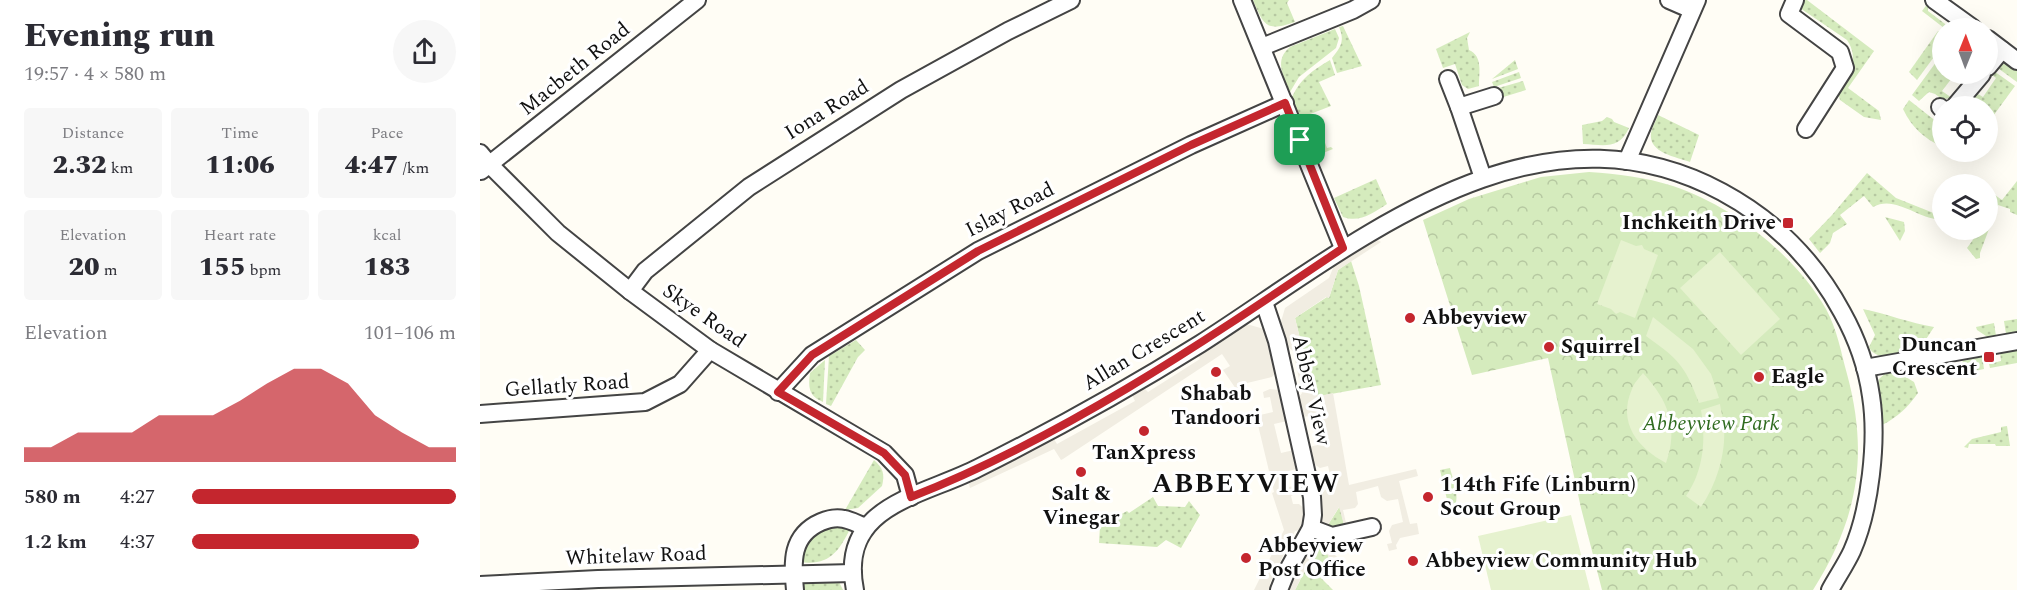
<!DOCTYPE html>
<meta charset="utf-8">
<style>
:root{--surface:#fff;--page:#f7f7f7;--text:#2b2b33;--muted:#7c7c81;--accent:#c4262e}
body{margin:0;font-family:Spectral,serif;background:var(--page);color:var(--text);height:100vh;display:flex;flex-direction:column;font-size:22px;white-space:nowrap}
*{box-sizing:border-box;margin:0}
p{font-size:20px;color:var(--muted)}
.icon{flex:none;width:33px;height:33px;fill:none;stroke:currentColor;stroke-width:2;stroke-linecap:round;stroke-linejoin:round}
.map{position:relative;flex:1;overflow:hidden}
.sheet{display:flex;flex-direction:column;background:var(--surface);width:480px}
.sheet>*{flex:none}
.needle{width:39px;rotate:1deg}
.buttons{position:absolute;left:1452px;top:18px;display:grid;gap:12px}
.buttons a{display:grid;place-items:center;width:66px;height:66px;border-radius:50%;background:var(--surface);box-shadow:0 6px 24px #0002;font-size:30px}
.pin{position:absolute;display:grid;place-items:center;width:51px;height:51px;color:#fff;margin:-26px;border-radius:12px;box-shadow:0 3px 9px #0006}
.round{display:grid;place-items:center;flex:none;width:63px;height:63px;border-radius:32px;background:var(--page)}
.headline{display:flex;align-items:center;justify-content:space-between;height:102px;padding:0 24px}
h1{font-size:33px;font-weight:800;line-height:45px}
.figures{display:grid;grid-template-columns:repeat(3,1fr);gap:9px;height:102px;padding:6px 24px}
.figures div{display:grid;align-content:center;border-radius:6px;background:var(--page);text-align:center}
.figures b{font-size:26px;font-weight:800}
.figures small{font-size:16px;font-weight:400}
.figures p{font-size:16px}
.chart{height:168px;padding:12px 24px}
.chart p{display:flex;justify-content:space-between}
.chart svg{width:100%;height:108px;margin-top:6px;fill:var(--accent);opacity:.7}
ul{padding:0 24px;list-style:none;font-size:20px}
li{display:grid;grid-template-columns:96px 72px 1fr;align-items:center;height:45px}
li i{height:15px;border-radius:8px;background:var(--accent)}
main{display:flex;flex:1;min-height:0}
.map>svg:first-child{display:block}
</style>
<main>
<section class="sheet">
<div class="headline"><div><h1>Evening run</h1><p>19:57 · 4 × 580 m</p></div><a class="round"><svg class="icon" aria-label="share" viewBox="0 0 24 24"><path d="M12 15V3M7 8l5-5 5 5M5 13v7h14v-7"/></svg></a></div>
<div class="figures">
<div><p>Distance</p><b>2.32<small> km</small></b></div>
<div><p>Time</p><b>11:06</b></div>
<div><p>Pace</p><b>4:47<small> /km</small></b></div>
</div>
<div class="figures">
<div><p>Elevation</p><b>20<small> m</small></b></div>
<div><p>Heart rate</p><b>155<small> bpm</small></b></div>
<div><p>kcal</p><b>183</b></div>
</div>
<div class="chart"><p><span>Elevation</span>101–106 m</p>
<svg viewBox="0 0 160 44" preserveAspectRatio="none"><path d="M0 44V38L10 38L20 32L30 32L40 32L50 25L60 25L70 25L80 19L90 12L100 6L110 6L120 12L130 25L140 32L150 38L160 38V44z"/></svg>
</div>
<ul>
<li><b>580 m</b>4:27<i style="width:100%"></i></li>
<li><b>1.2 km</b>4:37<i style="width:86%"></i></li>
</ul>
</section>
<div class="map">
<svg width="1537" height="590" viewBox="0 0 1537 590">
<defs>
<pattern id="grass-dots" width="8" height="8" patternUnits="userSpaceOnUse" patternTransform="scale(1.5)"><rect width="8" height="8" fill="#d5ebbd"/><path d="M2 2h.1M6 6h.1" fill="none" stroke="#b6c8a1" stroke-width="1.8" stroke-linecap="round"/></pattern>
<pattern id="park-crowns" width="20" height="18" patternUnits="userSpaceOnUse" patternTransform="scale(1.5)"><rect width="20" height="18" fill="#d5ebbd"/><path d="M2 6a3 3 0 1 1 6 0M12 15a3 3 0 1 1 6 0" fill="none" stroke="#b6c8a1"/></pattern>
</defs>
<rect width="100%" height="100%" fill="#fffdf5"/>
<!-- grass -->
<g fill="url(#grass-dots)">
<path d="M773,0H809L807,3L815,22C786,32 784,26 773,0Z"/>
<path d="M1320,0H1327L1394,51L1368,88L1399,111L1401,120L1384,117L1360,100L1358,92C1369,75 1380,59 1367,40L1320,8Z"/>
<path d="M1448,3V11L1469,27L1478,25L1476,28H1464L1442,11Z"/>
<path d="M863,26L882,66L857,73L852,58C861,47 865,41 859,27Z"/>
<path d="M855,29L859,38L856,48L819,77L810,92C803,75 794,60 810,47Z"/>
<path d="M1458,31L1462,34V46L1437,80L1429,72Z"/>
<path d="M990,32L987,38L989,50C1003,56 999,73 999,86L988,89L982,85L975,64L963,68L956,49Z"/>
<path d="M1462,54V74H1475L1462,91L1472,98L1462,99L1455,94L1449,92L1439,101L1432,95Z"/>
<path d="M850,60L855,75L839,82L851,106L820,118L812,97C820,79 833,70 850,60Z"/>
<path d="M1035,60L1038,69L1012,79Z"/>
<path d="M1518,64H1530L1537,69V82L1515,66Z"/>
<path d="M1511,69L1535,86L1508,123V106H1483L1493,91L1503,97L1516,78L1508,72Z"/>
<path d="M1039,72L1041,78L1014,87L1012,82Z"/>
<path d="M1043,81L1046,90L1017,99L1015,89Z"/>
<path d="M1429,100L1462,126V147C1444,138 1432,128 1423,109Z"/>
<path d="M1178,115L1219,135L1210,162C1197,157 1168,153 1171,133C1172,127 1176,121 1178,115Z"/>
<path d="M835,116L840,129L829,135L824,120Z"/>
<path d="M1127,117L1132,119L1134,122L1149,128C1139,150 1124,145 1103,144L1102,125L1122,121Z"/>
<path d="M841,132L847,148L851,147L853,149L838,155L831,137Z"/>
<path d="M1387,173L1416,198L1461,216L1462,214V219C1439,221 1416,194 1393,207L1384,196L1360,215L1367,224L1353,233L1350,243L1340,253L1329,239L1352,215Z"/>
<path d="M896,179L907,204C893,213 880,223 863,217L854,198Z"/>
<path d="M1537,181V215L1530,212V209L1518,205L1500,253V258L1496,259L1487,248L1500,230H1508V219L1516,197L1508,190L1522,200Z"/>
<path d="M1405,217L1424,222L1425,231L1420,241Z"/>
<path d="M871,261L879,286L901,385L840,396L833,392L815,318L847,297L849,298L858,270Z"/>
<path d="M1383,309C1407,314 1430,323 1454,327L1439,350C1424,353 1397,364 1389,347L1395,335Z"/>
<path d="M1537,319V332L1526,334L1524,321Z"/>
<path d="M1514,323L1516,336L1509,338L1497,330L1496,327Z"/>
<path d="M376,340L385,350L378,357L351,406L346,404L349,356Z"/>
<path d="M1537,349V363L1510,368L1509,364L1521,361L1520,352Z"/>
<path d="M1502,355L1504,369L1476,375V371L1485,358Z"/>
<path d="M345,360L343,402C329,396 328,388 330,373Z"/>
<path d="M1411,368L1434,382L1438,393C1428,407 1418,417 1402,425L1397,389L1399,379Z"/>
<path d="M1527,426L1530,446H1516L1515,444H1489L1488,448L1484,447L1492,439L1521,432V427Z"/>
<path d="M394,460C403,468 405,474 402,486L378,508L365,510Z"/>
<path d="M970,468C973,481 983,502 970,512L960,470Z"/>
<path d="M673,497L678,506L705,507L709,501L720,515L701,548L686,540L677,547L619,543L620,526L647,511L649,513Z"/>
<path d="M860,506L864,525L846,528Z"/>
<path d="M371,527C359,551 350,566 320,562C330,532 341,528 371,527Z"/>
<path d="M839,544L844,546L849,558L846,568L829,560Z"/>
<path d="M828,565L853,590H815Z"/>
<path d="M322,580H355L359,582L363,590H320Z"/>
</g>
<!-- park -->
<path fill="url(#park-crowns)" d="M1109,172C1138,174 1165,177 1193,186C1253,206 1315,255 1346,309C1357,329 1361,352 1367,374C1389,455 1378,519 1333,590H1122L1101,508L1068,358L992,375L943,220L989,199L1051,180L1061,177Z"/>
<!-- pitch -->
<g fill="#e6f2cf">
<path d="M1141,240L1156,246L1162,245L1164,249L1178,255L1155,318L1140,312L1136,314L1131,309L1117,304Z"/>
<path d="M1240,252L1300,319L1261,355L1200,288Z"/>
<path d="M1173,317L1213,349L1231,374L1239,398L1219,403C1205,365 1198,359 1166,336Z"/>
<path d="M1163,373C1188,400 1199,427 1186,463C1158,448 1137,423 1152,389C1154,383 1159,378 1163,373Z"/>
<path d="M1240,404C1241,412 1244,420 1244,427C1246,455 1236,485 1221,507L1206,496C1224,470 1226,439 1221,410Z"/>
<path d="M1091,515L1110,590H1011L998,536Z"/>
</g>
<!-- plaza -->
<g fill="#f1ede2">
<path d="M894,238L901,242L858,270L849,298L846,297L815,318L833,392L840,396L853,393L869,485L936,469L938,476L919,481L930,524L937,523L939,534L920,538L916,545L917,549L909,551L907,544L912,543L909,531L912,525L923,522L918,499L907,501L901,497L898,486L876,492L878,504L875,508L863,510L866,523L878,521L877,522L864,525L859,507L846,528L840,522L841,495L845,490L853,487L848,466L840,468L831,462L829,447L842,444L837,415L822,417L817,400L822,393L813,351L805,345L800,325L805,308L849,278L855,263Z"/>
<path d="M770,325L784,329L787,334L797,371L792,377L763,384L756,389L743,370L750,366L742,354L583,459L581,460L574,449L490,488L488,481L574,439L577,444L655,401L652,395L664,388L668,392L720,359L718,355L752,331L761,326Z"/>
<path d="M790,389L799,390L801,391L807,421L794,424L801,453L814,450L818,465L816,469L805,472L809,487L821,484L824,490L811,496L813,504H819L827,511L824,529L815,531L790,583L792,590H774L804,530L792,493L794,492L778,425L782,423L780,415L793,412L790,397L784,398L783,392Z"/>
<path d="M837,539L844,541L850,555H855L857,557L849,558L844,546H837L815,590H807L831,542Z"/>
</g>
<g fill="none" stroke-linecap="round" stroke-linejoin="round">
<!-- street casing -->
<g stroke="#444" stroke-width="20">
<g id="street">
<path d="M762,0L863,248"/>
<path d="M1189,0L1212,10"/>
<path d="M1315,0L1309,14L1360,52L1365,68L1326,129"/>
<path d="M1454,0L1493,28"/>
<path d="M1508,39L1537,61"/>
<path d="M782,47L873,10L891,0"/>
<path d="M1508,67L1522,50"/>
<path d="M968,79L979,107L1014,96"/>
<path d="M1475,106L1502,74"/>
<path d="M979,107L1003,178"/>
<path d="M1460,107L1462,109"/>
<path d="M0,153L10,165L78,233L150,291L230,350L404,453L425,475L431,497"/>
<path d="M1147,161L1217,0"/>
<path d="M1,171L217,0"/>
<path d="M150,291L165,271L269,187L421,90L528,31L591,0"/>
<path d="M784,302L797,341L832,497L833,515L831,528L805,575L799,590"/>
<path d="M1385,368L1537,341"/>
<path d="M298,392L332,355L498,251L711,145L805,103"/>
<path d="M0,414L165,402L200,384L230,350"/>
<path d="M831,528L852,536L892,527"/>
<path d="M0,585L118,579L373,573"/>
<path d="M315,590C312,562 311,535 341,522C348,519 356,517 364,519C371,520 379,525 386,527"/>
<path d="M375,590C358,505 441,497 498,468C574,430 648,389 720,344C873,246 1051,90 1242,192C1294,220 1334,260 1362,312C1376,337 1387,368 1391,396C1398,441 1390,510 1372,551C1366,564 1357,577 1350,590"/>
</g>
</g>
<!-- street -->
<use href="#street" stroke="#fff" stroke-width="16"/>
</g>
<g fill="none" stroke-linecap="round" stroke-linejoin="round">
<!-- route casing -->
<g stroke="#fff" stroke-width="12">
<path id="route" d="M805,103L863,248C725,341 586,436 431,497L425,475L404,453L298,392L332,355L498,251L711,145Z"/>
</g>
<!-- route -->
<use href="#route" stroke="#c4262e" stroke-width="8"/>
</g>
<!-- markers -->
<g fill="#c4262e" stroke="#fff" stroke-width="2">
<rect x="1302" y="217" width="12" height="12" rx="3"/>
<circle cx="930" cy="318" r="6"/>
<circle cx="1069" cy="347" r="6"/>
<rect x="1503" y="351" width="12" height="12" rx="3"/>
<circle cx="736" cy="372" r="6"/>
<circle cx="1279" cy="377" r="6"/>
<circle cx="664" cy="431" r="6"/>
<circle cx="601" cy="472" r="6"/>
<circle cx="948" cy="497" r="6"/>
<circle cx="766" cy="558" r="6"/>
<circle cx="933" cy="561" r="6"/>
</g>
<g text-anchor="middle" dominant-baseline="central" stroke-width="6" stroke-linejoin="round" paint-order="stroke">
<!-- street labels -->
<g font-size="21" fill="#111" stroke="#fff">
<text transform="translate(95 69) rotate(-39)">Macbeth Road</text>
<text transform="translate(347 110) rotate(-32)">Iona Road</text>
<text transform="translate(530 210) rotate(-27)">Islay Road</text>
<text transform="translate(224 316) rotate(35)">Skye Road</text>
<text transform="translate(664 350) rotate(-31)">Allan Crescent</text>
<text transform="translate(87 386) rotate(-4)">Gellatly Road</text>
<text transform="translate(831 390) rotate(77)">Abbey View</text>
<text transform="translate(156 556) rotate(-2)">Whitelaw Road</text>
</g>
<!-- poi labels -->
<g font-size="21" font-weight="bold" fill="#111" stroke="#fff" text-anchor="start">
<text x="1296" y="223" text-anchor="end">Inchkeith Drive</text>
<text x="942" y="318">Abbeyview</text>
<text x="1497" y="345" text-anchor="end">Duncan<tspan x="1497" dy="24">Crescent</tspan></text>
<text x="1081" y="347">Squirrel</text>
<text x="1291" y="377">Eagle</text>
<text x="736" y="394" text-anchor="middle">Shabab<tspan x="736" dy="24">Tandoori</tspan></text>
<text x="664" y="453" text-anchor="middle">TanXpress</text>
<text x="960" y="485">114th Fife (Linburn)<tspan x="960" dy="24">Scout Group</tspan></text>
<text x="601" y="494" text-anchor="middle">Salt &amp;<tspan x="601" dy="24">Vinegar</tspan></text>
<text x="778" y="546">Abbeyview<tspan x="778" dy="24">Post Office</tspan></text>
<text x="945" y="561">Abbeyview Community Hub</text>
</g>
<!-- park labels -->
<g font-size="21" font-style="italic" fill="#2f6b1f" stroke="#fff">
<text x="1231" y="424">Abbeyview Park</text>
</g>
<!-- district labels -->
<g font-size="27" font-weight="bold" letter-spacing="1.5" fill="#111" stroke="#fff">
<text x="766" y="484">ABBEYVIEW</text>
</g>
</g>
</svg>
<div class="buttons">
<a><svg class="needle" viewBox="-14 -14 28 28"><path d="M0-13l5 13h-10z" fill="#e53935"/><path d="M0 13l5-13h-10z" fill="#7c7c81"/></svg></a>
<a><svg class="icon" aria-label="locate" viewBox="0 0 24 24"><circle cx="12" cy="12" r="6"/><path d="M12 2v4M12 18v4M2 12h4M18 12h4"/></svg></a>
<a><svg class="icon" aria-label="layers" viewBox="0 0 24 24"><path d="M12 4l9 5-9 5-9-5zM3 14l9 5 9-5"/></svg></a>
</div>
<div class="pin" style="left:820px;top:140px;background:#1e9e55"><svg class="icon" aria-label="arrive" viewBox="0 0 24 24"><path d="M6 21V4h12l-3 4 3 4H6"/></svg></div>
</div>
</main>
